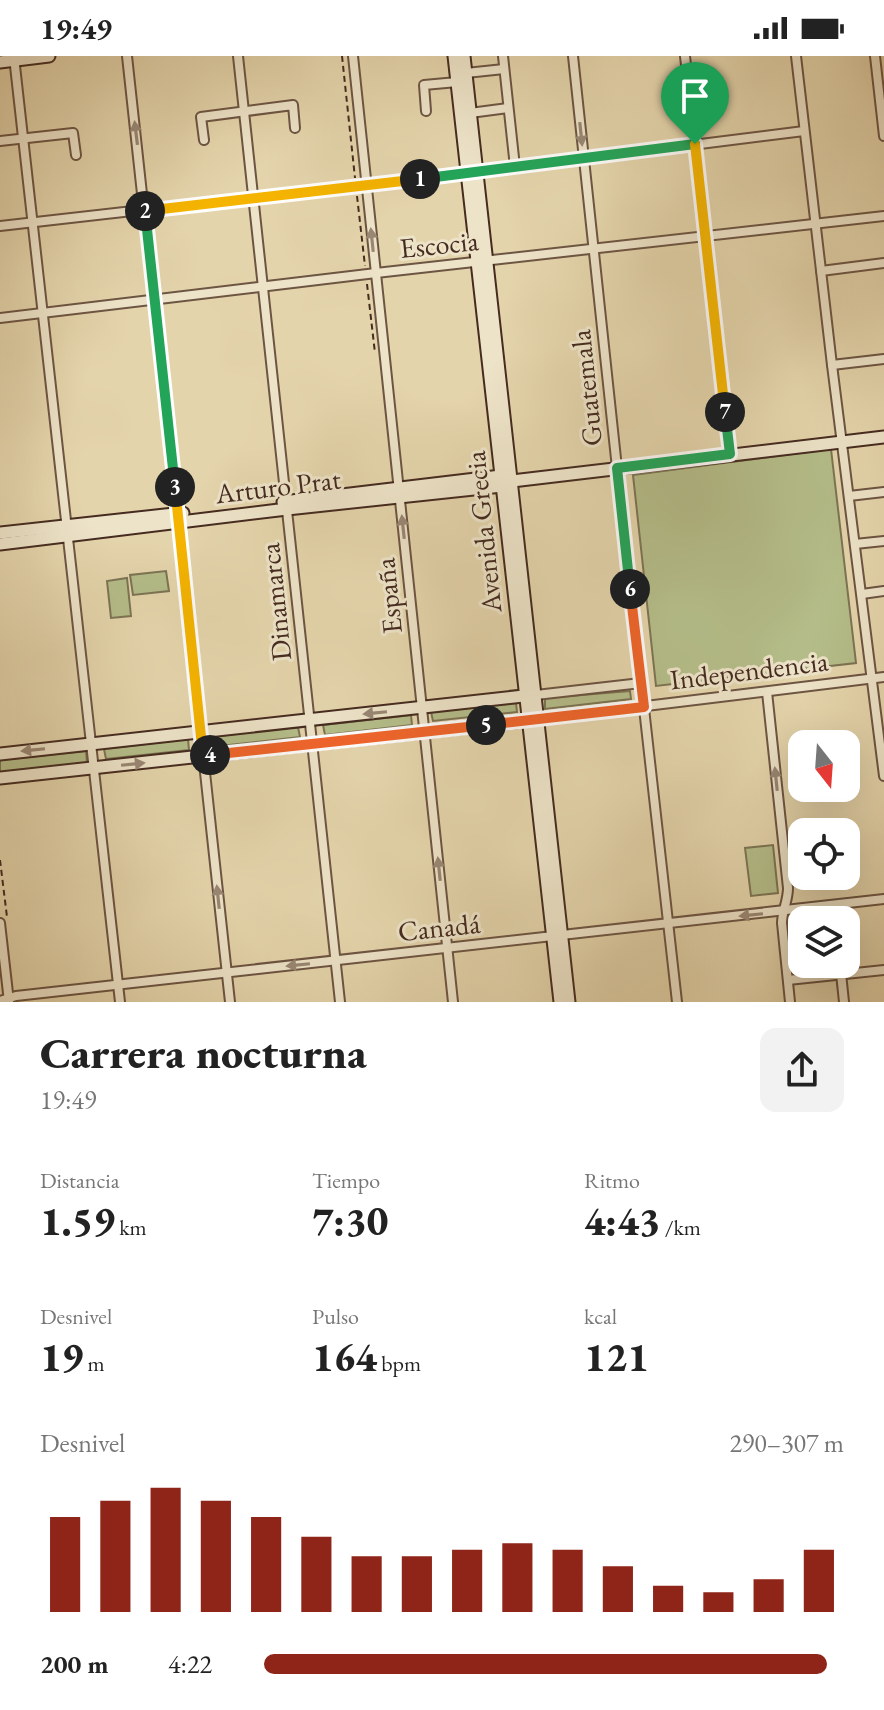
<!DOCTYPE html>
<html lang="es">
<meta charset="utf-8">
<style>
:root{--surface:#fff;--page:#f2f2f2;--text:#222;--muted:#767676;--accent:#8f2418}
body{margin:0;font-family:"EB Garamond",serif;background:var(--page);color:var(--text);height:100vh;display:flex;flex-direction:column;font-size:30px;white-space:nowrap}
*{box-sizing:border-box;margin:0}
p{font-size:26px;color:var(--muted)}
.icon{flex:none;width:44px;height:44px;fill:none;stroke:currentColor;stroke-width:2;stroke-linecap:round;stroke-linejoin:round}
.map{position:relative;height:946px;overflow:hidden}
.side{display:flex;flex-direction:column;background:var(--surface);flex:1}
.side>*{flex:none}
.needle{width:52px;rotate:163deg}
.controls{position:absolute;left:788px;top:674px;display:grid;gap:16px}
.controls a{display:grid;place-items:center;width:72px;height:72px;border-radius:16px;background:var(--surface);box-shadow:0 8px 32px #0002;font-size:40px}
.pin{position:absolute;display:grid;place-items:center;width:68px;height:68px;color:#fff;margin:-82px -34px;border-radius:50% 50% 50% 0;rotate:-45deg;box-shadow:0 0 8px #0007}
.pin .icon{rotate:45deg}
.km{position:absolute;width:40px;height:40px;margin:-20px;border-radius:50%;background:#222;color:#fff;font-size:22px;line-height:40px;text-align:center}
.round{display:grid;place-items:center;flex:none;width:84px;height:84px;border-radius:16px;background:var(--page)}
.headline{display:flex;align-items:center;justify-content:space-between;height:136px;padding:0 40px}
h1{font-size:44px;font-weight:800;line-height:60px}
.stats{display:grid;grid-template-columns:repeat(3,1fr);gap:12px;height:136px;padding:8px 40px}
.stats div{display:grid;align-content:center}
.stats b{font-size:40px;font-weight:800}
.stats small{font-size:22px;font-weight:400}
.stats p{font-size:22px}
.chart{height:224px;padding:16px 40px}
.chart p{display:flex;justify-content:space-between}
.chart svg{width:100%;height:144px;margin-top:8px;stroke:var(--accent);stroke-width:6}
ul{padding:0 40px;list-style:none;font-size:26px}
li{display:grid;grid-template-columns:128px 96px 1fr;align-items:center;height:60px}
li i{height:20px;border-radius:10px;background:var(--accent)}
.status{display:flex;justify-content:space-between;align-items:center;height:56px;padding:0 40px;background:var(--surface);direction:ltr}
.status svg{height:22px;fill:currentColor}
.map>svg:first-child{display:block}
</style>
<div class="status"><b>19:49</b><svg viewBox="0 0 49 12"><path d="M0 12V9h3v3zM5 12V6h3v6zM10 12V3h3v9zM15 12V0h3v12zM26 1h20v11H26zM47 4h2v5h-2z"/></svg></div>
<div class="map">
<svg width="884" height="946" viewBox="0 0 884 946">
<rect width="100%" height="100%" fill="#e4d4ab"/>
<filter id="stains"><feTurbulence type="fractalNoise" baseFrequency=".0025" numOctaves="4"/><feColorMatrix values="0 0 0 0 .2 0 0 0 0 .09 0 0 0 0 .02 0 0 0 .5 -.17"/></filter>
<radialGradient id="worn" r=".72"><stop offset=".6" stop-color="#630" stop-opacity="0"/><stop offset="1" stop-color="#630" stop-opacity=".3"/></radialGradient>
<!-- green -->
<g fill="#b4bd89" stroke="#7c7454" stroke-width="2">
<path d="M831,393L856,607L656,630L633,419Z"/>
<path d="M166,515L169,535L133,539L130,519Z"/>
<path d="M127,522L131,560L111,562L107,525Z"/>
<path d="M630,635L631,643L545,653V642Z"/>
<path d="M516,647L517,656L433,665L431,656Z"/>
<path d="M411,659L412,669L325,679L323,669Z"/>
<path d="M298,671L300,681L211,691L210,681Z"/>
<path d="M188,683L189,694L106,703L104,693Z"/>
<path d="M86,695L87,707L0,717V704Z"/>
<path d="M773,789L778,837L751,840L745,792Z"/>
</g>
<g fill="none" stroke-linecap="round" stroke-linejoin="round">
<!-- street casing -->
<g stroke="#6d5543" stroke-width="12">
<g id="street">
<path d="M127,0L230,946"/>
<path d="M238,0L340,946"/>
<path d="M353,0L453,946"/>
<path d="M503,0L515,111"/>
<path d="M573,0L617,412L677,946"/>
<path d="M685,0L730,398"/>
<path d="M796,0L832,309L884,720"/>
<path d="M875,0L884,80"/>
<path d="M14,1L120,946"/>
<path d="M466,17L504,13"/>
<path d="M426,55L424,29L457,26"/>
<path d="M470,57L508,52"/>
<path d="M204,84L201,61L293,49L295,72"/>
<path d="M0,85L73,77L76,99"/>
<path d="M0,170L477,116L804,75"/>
<path d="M821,215L884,207"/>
<path d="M0,262L376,217L884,160"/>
<path d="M832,309L884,303"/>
<path d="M849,440L884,436"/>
<path d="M855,488L884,485"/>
<path d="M862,538L884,535"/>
<path d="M767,636L788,832C788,845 782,855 782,867L790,946"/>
<path d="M536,639L641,627"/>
<path d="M539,663L884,621"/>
<path d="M833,849L835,864"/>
<path d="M0,867L9,946"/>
<path d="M840,908L844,946"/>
<path d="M788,924L884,914"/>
<path d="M0,945L16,940L884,843"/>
</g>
</g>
<!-- secondary casing -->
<g stroke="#452b20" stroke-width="15">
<g id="secondary">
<path d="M454,0L560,946"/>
<path d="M464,0L569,946"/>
<path d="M0,6L49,0"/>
<path d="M283,446L501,420L508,423"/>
<path d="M0,477L183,457"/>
<path d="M0,488L287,453L502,430L512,425L884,381"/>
<path d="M0,698L532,639"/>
<path d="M0,722L532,664"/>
</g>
</g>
<!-- path -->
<g stroke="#452b20" stroke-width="2" stroke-dasharray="6 4" stroke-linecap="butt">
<path d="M342,0L355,122"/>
<path d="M357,140L365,210"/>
<path d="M367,228L375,297"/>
<path d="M0,804L7,861"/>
</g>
<!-- street -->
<use href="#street" stroke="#ede3c8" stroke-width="8"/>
<!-- secondary -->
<use href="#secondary" stroke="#ede3c8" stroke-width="11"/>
</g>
<!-- one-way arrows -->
<defs><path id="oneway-solid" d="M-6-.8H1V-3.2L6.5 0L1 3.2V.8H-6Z" transform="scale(2)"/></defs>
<g fill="#998774">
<use href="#oneway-solid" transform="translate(136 77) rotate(-97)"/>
<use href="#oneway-solid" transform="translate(581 78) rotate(84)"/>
<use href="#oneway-solid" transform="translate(372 184) rotate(-96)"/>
<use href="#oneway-solid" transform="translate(403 471) rotate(-96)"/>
<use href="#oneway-solid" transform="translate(375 657) rotate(174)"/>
<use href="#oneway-solid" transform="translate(33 694) rotate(174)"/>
<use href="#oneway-solid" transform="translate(133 708) rotate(-6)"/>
<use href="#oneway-solid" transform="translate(776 723) rotate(-96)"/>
<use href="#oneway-solid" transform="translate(439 813) rotate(-96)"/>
<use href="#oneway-solid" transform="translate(218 841) rotate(-96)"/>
<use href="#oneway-solid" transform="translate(751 859) rotate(174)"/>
<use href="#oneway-solid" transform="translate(298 909) rotate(174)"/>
</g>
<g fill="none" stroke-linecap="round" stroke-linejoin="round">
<!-- split-1 casing -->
<g stroke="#fff" stroke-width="16">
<path id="split-1" d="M420,123L695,88"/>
</g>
<!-- split-2 casing -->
<g stroke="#fff" stroke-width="16">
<path id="split-2" d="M145,155L420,123"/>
</g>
<!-- split-3 casing -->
<g stroke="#fff" stroke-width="16">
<path id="split-3" d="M145,155L175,431"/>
</g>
<!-- split-4 casing -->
<g stroke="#fff" stroke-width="16">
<path id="split-4" d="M175,431L203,700L210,699"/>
</g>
<!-- split-5 casing -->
<g stroke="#fff" stroke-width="16">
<path id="split-5" d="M210,699L486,669"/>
</g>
<!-- split-6 casing -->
<g stroke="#fff" stroke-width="16">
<path id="split-6" d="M486,669L644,651L630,533"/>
</g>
<!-- split-7 casing -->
<g stroke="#fff" stroke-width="16">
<path id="split-7" d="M630,533L617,412L730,398L725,356"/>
</g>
<!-- split-8 casing -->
<g stroke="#fff" stroke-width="16">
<path id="split-8" d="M695,88L725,356"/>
</g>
<!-- split-1 -->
<use href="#split-1" stroke="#22a559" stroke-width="10"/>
<!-- split-2 -->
<use href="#split-2" stroke="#f5b400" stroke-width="10"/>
<!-- split-3 -->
<use href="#split-3" stroke="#22a559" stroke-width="10"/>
<!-- split-4 -->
<use href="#split-4" stroke="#f5b400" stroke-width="10"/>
<!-- split-5 -->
<use href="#split-5" stroke="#f0652b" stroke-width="10"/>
<!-- split-6 -->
<use href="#split-6" stroke="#f0652b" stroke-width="10"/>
<!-- split-7 -->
<use href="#split-7" stroke="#22a559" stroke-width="10"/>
<!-- split-8 -->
<use href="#split-8" stroke="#f5b400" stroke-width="10"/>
</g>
<g text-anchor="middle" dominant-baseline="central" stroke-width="6" stroke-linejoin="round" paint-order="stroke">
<!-- street labels -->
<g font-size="28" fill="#452b20" stroke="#ede3c8">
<text transform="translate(439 188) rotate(-6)">Escocia</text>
<text transform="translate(586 332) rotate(-96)">Guatemala</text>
<text transform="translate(278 430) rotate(-7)">Arturo Prat</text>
<text transform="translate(483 476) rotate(-96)">Avenida Grecia</text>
<text transform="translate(388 540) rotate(-96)">España</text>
<text transform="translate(275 546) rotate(-96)">Dinamarca</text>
<text transform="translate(749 614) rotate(-7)">Independencia</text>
<text transform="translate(439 871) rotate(-6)">Canadá</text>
</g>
</g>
<rect width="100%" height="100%" filter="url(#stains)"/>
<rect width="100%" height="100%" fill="url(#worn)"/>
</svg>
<div class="controls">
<a><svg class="needle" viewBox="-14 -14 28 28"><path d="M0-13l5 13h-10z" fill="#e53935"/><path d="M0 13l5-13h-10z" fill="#767676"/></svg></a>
<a><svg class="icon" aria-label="locate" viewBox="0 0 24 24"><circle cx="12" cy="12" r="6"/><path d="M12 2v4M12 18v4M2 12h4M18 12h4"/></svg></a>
<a><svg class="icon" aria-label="layers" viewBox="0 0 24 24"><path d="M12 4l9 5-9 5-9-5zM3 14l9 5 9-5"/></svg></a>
</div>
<div class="pin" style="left:695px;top:88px;background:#1e9e55"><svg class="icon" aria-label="arrive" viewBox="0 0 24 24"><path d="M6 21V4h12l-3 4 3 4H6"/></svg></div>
<b class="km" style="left:420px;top:123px">1</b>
<b class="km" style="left:145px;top:155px">2</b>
<b class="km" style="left:175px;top:431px">3</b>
<b class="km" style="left:210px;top:699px">4</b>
<b class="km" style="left:486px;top:669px">5</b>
<b class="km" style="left:630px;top:533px">6</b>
<b class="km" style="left:725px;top:356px">7</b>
</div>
<section class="side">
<div class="headline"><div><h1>Carrera nocturna</h1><p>19:49</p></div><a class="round"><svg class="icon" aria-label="share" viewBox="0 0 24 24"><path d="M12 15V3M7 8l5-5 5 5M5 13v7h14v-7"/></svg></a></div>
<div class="stats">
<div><p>Distancia</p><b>1.59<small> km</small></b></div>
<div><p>Tiempo</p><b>7:30</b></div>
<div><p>Ritmo</p><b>4:43<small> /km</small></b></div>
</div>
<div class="stats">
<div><p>Desnivel</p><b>19<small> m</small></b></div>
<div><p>Pulso</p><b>164<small> bpm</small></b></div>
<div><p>kcal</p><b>121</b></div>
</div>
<div class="chart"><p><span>Desnivel</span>290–307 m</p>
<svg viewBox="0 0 160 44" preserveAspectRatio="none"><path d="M5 44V15M15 44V10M25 44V6M35 44V10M45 44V15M55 44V21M65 44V27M75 44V27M85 44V25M95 44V23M105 44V25M115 44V30M125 44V36M135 44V38M145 44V34M155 44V25"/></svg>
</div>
<ul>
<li><b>200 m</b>4:22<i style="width:97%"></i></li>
</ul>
</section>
